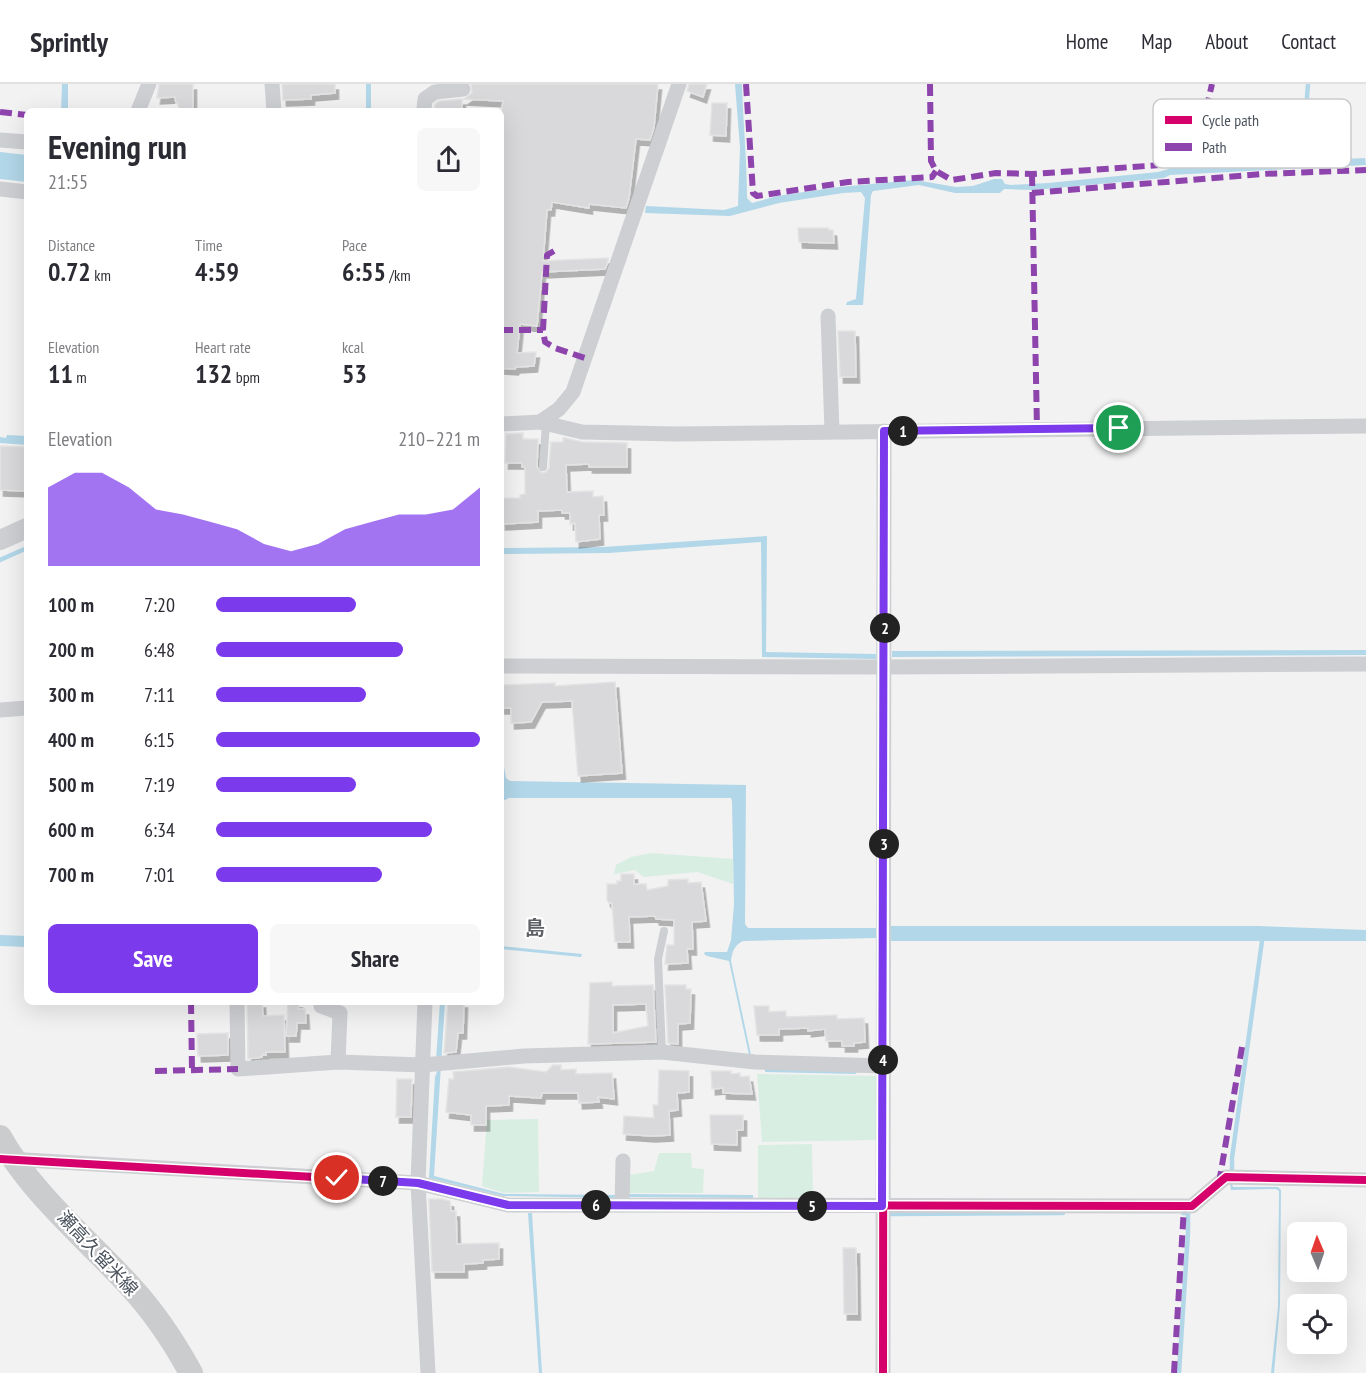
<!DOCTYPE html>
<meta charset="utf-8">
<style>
:root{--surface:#fff;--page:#f7f7f7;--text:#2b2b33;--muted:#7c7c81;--line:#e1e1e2;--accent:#7c3aed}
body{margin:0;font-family:"PT Sans Narrow","Noto Sans JP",sans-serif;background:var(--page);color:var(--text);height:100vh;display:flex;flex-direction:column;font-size:22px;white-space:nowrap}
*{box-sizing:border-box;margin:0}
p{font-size:20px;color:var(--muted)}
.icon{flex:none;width:33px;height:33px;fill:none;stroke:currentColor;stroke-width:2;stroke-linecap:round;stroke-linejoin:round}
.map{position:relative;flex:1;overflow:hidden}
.sheet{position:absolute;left:24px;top:24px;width:480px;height:897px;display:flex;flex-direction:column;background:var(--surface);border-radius:9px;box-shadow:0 6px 24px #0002}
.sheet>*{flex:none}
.needle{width:39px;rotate:358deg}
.fabs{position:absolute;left:1287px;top:1138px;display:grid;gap:12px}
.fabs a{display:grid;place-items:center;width:60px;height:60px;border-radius:9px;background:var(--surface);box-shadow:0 6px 24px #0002;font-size:30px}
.pin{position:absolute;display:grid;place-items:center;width:51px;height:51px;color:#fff;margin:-26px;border:3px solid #fff;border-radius:50%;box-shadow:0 2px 6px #0007}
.km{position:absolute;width:30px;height:30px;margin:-15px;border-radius:50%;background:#222;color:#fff;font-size:16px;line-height:30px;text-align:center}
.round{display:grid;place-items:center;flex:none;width:63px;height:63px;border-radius:9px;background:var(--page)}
.head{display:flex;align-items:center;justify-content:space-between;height:102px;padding:0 24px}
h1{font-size:33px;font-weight:700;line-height:45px}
.figures{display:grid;grid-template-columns:repeat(3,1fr);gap:9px;height:102px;padding:6px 24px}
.figures div{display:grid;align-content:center}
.figures b{font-size:26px;font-weight:700}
.figures small{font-size:16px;font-weight:400}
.figures p{font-size:16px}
.chart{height:168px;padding:12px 24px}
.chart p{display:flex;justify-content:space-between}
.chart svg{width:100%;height:108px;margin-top:6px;fill:var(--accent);opacity:.7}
.button{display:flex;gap:12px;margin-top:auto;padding:12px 24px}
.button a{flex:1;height:69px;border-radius:9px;background:var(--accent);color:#fff;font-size:24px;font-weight:700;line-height:69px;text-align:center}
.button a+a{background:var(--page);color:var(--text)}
ul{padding:0 24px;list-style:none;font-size:20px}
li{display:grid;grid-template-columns:96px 72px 1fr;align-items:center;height:45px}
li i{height:15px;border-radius:8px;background:var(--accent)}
header{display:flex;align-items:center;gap:36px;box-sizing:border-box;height:84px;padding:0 30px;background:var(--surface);border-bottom:2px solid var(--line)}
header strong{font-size:28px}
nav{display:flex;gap:33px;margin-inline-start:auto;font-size:21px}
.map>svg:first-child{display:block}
</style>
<header>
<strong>Sprintly</strong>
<nav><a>Home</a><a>Map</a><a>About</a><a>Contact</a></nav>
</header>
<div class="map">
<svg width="1366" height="1289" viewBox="0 0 1366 1289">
<defs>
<filter id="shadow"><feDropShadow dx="3.5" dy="6" stdDeviation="0" flood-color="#0004"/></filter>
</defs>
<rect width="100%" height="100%" fill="#f2f2f2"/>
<!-- green -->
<g fill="#d9eee3">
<path d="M651,769L733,775V800L697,788L644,793L635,786L614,790L616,781L631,773Z"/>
<path d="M757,990L878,992V1056L762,1058Z"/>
<path d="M538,1035L539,1108L504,1109L482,1102L487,1036Z"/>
<path d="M812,1060L813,1117L758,1115V1061Z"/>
<path d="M659,1069H691L692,1084L704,1085L703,1109H629V1091L654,1087Z"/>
</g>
<!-- water -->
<g fill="#b2d7e8">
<path d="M62,0H68V27H61Z"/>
<rect x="366" y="0" width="5" height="27"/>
<path d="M735,0H742C743,38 747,76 747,114L752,119L777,112L839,103L915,96L956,103L973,102L994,95H1002L1005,100L1011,101L1048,99L1158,88L1172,84L1365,74L1366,81L1170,91L1164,94L1034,106L1004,105L1000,109H955L919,101L873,107L871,111L863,221H846L847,218L856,215L865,114L861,108L843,109L779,119L730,132L645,129L646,122L724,126L738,122L740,64Z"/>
<path d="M0,68L27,71V98L0,95Z"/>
<path d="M7,351L27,352V361L0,359V353L6,354Z"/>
<path d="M767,452L766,568L876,570V575L762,573L761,458L609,469L501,470V464L603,463Z"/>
<path d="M1366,566V571L892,573V567Z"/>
<path d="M501,666L506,694L510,697L746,701L745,840L748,844H876V854L743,857C735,861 732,867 731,877L751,971H749L729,877L707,872L704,870L705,868H727L731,856L734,820L732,717L731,714H509L501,718Z"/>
<path d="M891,842H1258L1366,846V857H891Z"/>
<path d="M0,851L27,852V863L0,862Z"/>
<path d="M501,862L582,870L581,873L501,865Z"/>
<path d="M440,918H445L434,1092L504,1110L617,1111V1114L503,1112L429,1094L435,993L438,985L436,976Z"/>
<path d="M765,984L857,986L856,990L765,988Z"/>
<path d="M1230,1100H1232L1233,1103H1278L1281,1106L1280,1221L1274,1289H1271L1278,1223L1279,1107L1276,1105L1231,1106Z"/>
<path d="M628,1110L753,1111V1114L629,1113Z"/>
<path d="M528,1129H532L542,1289H539Z"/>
</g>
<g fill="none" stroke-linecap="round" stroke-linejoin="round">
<!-- stream -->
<g stroke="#b2d7e8" stroke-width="4.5">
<path d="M1302,77L1308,0"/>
<path d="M0,476L27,464"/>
<path d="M1232,1088V1074L1262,857"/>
<path d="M891,1130L1063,1129"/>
<path d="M1179,1289L1188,1148V1129H1183"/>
</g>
</g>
<!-- building -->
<g fill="#d9d9db" stroke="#e3e3e4" stroke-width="1.5" fill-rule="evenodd" filter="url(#shadow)">
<path d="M159,0H193V27H179L178,19H176L175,13L157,14Z"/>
<path d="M282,0H335V9L311,11V15L283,16Z"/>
<path d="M471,0H658L654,43L650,56L636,55L629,114L626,124L589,120V124L552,118L551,126H547L543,177L608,174V177L605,185L542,188L537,242L520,240L517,269L536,268L534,282L516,283L515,285L501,284V33L503,17L464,15L472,9Z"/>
<path d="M689,0H707L703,13L687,7Z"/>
<path d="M462,15V27H434L435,20L439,17Z"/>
<path d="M712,19H727L726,52L710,51Z"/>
<path d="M798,144H828L829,146H833L834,159L799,158Z"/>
<path d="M838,247H855L856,293H840Z"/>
<path d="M523,349V355H538L537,383L542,389L546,388L549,384L551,358H563V354H565L582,358L627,359V383H589V380L566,381L567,408L593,407V413L603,412L604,431H599L600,455L576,458L575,439L570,440V429H562V426L538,427V438L502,440L501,414H520V411L525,410V383H522V379H505L506,350Z"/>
<path d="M0,362L27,363V407L0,406Z"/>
<path d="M615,598L622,689L578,692L572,617L542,618L531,638L511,639V624H501V601L555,599V602Z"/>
<path d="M621,790H634V800H646L647,806L668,802V796L688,795V799L701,798L706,837L692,838L693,865H687L688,879L665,880L667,861H674V836L656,835L655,832L629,833L630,858H615L612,819H609L607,816V800H617V797H621Z"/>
<path d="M612,898V902L653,901L656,958L588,960L590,899ZM646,920L648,942L613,949V921Z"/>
<path d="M665,901H686V905H691L690,939L678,940V960L668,959Z"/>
<path d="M247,918H262L263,932L284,931L285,968H266V971H262V973L248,975Z"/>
<path d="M288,918H299L298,925H305L306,939H297L296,952H286Z"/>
<path d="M448,918H464L463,949H458L456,968L444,969Z"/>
<path d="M754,922H769V928L786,927V933L837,931V935L864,934L865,958L854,959V962H842V957H826L825,945L808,947V944L779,945V951H757Z"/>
<path d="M228,949V971L198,972L197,950Z"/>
<path d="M553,981H561V986L576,985V990L612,989L614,1015L598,1013L599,1018L579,1019L578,1009H542L541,1014L509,1012V1021L486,1022V1041H471V1031L446,1028L449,995H454L453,988L509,983L546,988Z"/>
<path d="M659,986L689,987V1008L677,1009L678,1026L669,1027L670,1051L652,1052L623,1050L624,1032L654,1034L653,1021H658Z"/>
<path d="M711,987H731V990L740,989V993L749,992L752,1010L723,1009V1004L712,1005Z"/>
<path d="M397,995H412L411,1033H396Z"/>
<path d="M710,1031H743V1046H737V1061L711,1060Z"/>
<path d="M429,1115H442L450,1117L451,1127H456L457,1160L499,1159V1175L483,1176V1179L464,1180V1188H432Z"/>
<path d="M843,1164H856L857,1230H844Z"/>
</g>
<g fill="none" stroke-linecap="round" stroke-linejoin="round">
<!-- service -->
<g stroke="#cdcfd2" stroke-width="8">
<path d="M543,383L546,339"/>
<path d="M662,968L658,875L664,847"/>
</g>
<!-- minor -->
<g stroke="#cdcfd2" stroke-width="15">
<path d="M272,0L274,27"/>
<path d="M424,25L425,15L435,8L463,5"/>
<path d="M138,27L149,0"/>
<path d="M0,56L27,58"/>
<path d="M0,105L27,108"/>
<path d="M828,232L832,347"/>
<path d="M540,338L582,348L677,350L1366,342"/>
<path d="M501,340L540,338L559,325L573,308L679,0"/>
<path d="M501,582L885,583L1366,580"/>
<path d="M0,626L27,624"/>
<path d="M237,918L238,985L338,978L423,981L524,972L662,968L755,978L883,982"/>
<path d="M425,918L418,1099L428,1289"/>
<path d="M321,922L340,929L338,978"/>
<path d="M9,1075L418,1099L508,1121L1192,1122L1226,1093L1366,1096"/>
<path d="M622,1121L623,1077"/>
<path d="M883,1289L884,347"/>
</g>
<!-- tertiary -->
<path stroke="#cdcfd2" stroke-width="20" d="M0,456L27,444"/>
<!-- primary -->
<path stroke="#caccce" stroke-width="24" d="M0,1053C32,1110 86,1154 130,1202C155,1229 174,1258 191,1289"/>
<!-- quiet -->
<g stroke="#8e44ad" stroke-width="6" stroke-dasharray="12 6" stroke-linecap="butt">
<path d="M746,0L753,109L757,112L848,98L932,93L936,87"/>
<path d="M930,0L931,77L936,87L952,96L996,89L1032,90L1175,80L1194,64L1201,48L1212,0"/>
<path d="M0,28L27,31"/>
<path d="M1032,90L1037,345"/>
<path d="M1032,109L1262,90L1366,86"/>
<path d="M554,167L547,171L543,246L545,258L555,264L585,274"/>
<path d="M501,246H543"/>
<path d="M191,918L192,986"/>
<path d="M155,987L238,985"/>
<path d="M1219,1099L1242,963"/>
<path d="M1174,1289L1184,1123"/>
</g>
<!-- cycleway casing -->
<g stroke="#fff" stroke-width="11">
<g id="cycleway">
<path d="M0,1075L418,1099L508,1121L1192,1122L1226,1093L1366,1096"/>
<path d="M883,1289L884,347"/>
</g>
</g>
<!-- cycleway -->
<use href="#cycleway" stroke="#d6006c" stroke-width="8"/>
</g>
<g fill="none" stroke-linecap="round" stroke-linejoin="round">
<!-- route casing -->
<g stroke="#fff" stroke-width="12">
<path id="route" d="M337,1094L418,1099L508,1121L882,1122L884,347L1119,344"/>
</g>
<!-- route -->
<use href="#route" stroke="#7c3aed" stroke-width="8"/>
</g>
<g text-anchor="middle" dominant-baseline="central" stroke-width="4.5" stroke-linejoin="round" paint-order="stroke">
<!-- street labels -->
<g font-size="18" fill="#4a525c" stroke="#fff">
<text transform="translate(98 1169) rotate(47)">瀬高久留米線</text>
</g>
<!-- neighbourhood labels -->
<g font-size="20" font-weight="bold" fill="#5e6065" stroke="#fff">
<text x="535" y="844">島</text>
</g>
</g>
<!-- legend -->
<rect x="1153" y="15" width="198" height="69" rx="9" fill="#fff" stroke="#c9cbce" stroke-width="1.5"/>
<rect x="1165" y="32" width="27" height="8" fill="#d6006c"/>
<rect x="1165" y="59" width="27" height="8" fill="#8e44ad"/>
<g font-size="16" fill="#4a525c">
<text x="1202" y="42">Cycle path</text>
<text x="1202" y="69">Path</text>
</g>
</svg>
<div class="fabs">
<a><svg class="needle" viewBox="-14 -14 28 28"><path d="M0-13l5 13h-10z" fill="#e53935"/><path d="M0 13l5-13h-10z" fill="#7c7c81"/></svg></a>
<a><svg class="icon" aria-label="locate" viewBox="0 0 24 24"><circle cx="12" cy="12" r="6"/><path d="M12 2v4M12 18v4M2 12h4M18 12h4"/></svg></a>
</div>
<div class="pin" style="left:1119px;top:344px;background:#1e9e55"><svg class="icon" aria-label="arrive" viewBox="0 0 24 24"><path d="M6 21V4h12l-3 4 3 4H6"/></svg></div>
<div class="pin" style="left:337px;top:1094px;background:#d93025"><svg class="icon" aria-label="check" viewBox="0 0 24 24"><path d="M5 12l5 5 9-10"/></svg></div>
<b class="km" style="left:903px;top:347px">1</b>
<b class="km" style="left:885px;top:544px">2</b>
<b class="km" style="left:884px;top:760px">3</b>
<b class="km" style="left:883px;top:976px">4</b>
<b class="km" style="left:812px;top:1122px">5</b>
<b class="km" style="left:596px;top:1121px">6</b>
<b class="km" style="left:383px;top:1097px">7</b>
<section class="sheet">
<div class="head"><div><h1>Evening run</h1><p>21:55</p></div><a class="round"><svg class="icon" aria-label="share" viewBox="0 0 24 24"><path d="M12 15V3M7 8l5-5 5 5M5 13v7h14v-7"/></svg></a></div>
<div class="figures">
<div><p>Distance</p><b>0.72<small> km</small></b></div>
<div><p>Time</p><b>4:59</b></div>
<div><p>Pace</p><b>6:55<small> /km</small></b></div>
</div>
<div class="figures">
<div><p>Elevation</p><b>11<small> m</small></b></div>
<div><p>Heart rate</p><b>132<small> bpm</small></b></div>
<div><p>kcal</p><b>53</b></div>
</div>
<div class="chart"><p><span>Elevation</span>210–221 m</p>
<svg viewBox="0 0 160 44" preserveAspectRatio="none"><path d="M0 44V12L10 6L20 6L30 12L40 21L50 23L60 26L70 29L80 35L90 38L100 35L110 29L120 26L130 23L140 23L150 21L160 12V44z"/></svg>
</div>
<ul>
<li><b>100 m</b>7:20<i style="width:53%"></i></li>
<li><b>200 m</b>6:48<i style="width:71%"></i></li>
<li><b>300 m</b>7:11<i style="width:57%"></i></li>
<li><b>400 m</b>6:15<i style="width:100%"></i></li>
<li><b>500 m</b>7:19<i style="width:53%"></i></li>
<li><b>600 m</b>6:34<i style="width:82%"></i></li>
<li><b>700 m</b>7:01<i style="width:63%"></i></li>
</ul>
<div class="button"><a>Save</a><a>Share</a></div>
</section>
</div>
